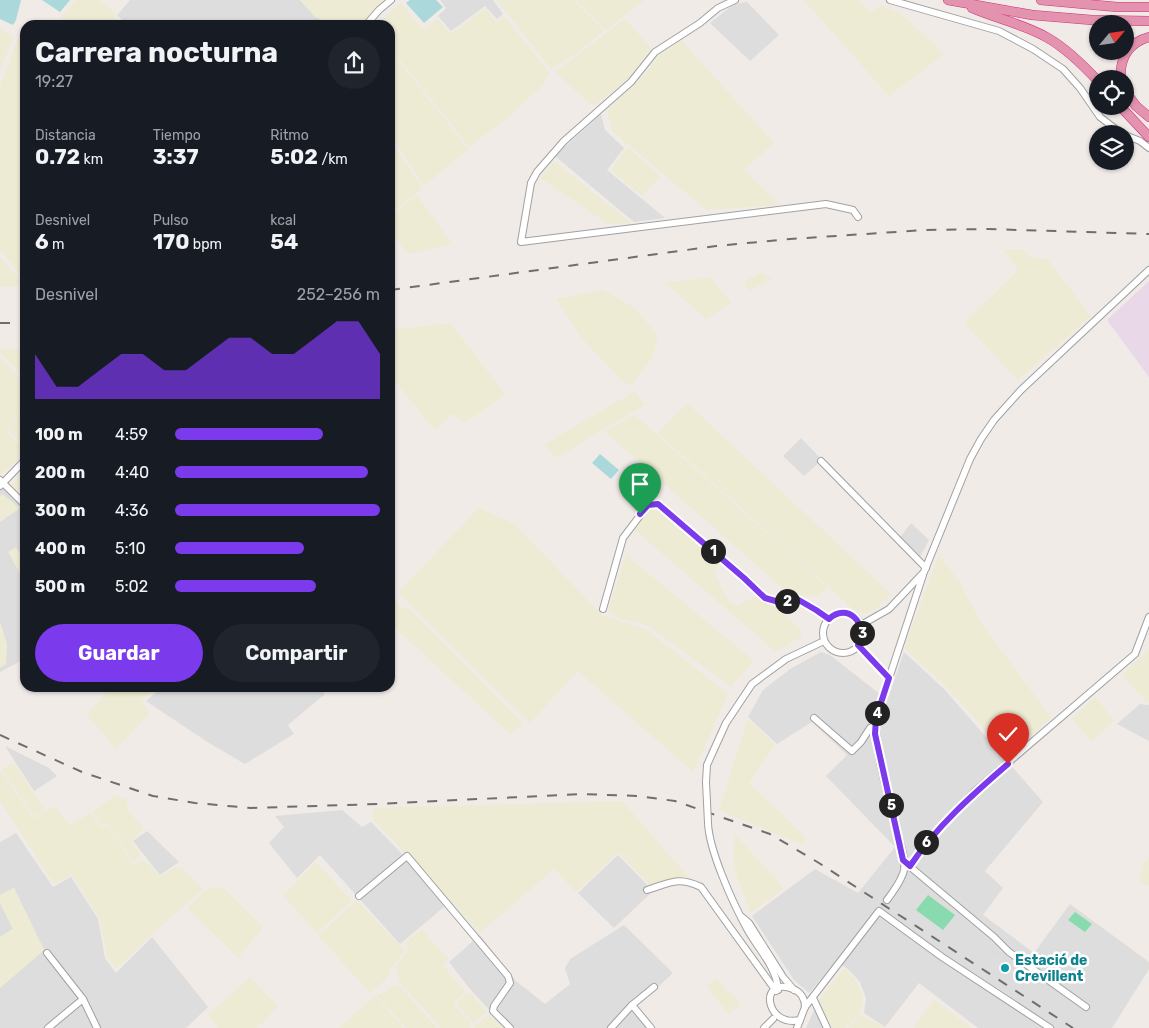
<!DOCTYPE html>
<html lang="es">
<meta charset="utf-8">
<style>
:root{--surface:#171b24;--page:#20242c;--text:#f1f3f6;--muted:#9ea1a6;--accent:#7c3aed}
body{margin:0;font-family:Rubik,sans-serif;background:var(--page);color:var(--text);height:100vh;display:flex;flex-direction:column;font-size:19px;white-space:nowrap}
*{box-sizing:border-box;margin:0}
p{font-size:16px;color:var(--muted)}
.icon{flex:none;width:28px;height:28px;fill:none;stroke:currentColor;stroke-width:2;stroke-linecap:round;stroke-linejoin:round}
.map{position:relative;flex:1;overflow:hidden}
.panel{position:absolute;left:20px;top:20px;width:375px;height:672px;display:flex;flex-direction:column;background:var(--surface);border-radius:15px;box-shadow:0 1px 4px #0004}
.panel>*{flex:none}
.needle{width:32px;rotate:61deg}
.buttons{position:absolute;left:1089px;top:15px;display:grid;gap:10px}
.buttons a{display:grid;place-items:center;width:45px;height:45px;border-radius:50%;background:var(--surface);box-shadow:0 1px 4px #0004;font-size:25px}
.pin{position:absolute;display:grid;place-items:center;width:42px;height:42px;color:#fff;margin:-51px -21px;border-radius:50% 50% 50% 0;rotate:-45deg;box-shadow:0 0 5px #0007}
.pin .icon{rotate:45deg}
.km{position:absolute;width:25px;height:25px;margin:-12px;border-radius:50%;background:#222;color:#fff;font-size:14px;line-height:25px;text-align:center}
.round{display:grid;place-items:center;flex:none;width:52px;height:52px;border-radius:26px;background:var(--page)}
.headline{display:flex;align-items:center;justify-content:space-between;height:85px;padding:0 15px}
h1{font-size:28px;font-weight:700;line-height:38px}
.stats{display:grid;grid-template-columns:repeat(3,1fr);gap:8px;height:85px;padding:5px 15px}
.stats div{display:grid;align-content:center}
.stats b{font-size:21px;font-weight:700}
.stats small{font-size:14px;font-weight:400}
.stats p{font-size:14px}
.chart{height:140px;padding:10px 15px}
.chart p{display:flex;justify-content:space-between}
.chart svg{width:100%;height:90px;margin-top:5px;fill:var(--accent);opacity:.7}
.cta{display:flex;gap:10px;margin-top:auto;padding:10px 15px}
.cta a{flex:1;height:58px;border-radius:30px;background:var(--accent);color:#fff;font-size:20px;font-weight:700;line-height:58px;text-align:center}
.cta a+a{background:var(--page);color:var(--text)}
ul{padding:0 15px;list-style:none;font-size:16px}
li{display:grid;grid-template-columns:80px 60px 1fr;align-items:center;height:38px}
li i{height:12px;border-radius:6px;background:var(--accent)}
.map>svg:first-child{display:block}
</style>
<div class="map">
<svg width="1149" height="1028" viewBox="0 0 1149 1028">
<rect width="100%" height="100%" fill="#f0ebe7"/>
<!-- residential -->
<g fill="#dedddd">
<path d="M130,0H300L315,17L335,25H128L117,15Z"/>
<path d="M440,0H493L503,14L497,19L485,6L451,31L438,16L446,8Z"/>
<path d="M747,2L779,35L750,61L710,23L734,4Z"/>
<path d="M601,114L605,130L624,148L607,170L665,218L634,222L555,156Z"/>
<path d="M801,438L822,460L804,476L783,456Z"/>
<path d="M0,484L25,509V659L0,672Z"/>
<path d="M911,523L929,540L919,559L899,539Z"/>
<path d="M821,652L830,655L876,691L888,698L904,652L944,689L1043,802L985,871L1003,888L983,915L1034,953L1070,904L1149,962V969L1112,1028H978L919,983L885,1027L864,1013L866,998L860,982L849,970L836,961L809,993L794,980L752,916L815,869L858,893L895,847L826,776L847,755L812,722L777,744L748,717L763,690L790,669Z"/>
<path d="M161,688H319L325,694L288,725L294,734L245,764L209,743L146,701Z"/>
<path d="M1140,704L1149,705V741L1117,724Z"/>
<path d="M5,746L49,768L57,776L34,791Z"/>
<path d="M342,810L362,827L371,822L401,853L445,906L400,944L320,855L297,878L269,843L284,827L275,816Z"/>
<path d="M147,831L179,862L160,875L133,841Z"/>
<path d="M16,833L53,887L71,877L98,919L105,958L116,973L152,937L208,1007L186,1028H0V988L44,950L14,888L0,895V842Z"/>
<path d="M618,855L653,891L614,928L578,893Z"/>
<path d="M0,903L13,929L0,937Z"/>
<path d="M624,925L673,973L632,1011L647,1028H506L470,989L449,962L480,935L516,981L545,1004L570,984L565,968L570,959Z"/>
<path d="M814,1010L824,1028H806Z"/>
</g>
<!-- industrial -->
<path fill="#e9d9e8" d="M1149,281V377L1107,320Z"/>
<!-- farmland -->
<g fill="#edebd3">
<path d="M76,0H99L117,15L108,25H68L61,18Z"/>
<path d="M300,0H383L361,25H335L315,17Z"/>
<path d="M497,0H573L604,31L575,54L551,69Z"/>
<path d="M576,0H644L606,30Z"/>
<path d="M804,0H859L871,12L881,5L900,13L944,54L889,96Z"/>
<path d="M401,3L424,31L437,18L451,34L485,9L497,22L504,16L549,72L544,84L505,120L469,147L390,47V25H376Z"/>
<path d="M625,19L651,48L629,78L595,105L588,102L555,72Z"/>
<path d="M0,29L14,37L0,70Z"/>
<path d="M19,35L25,41V280L0,250V86Z"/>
<path d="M682,41L774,143L744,170L780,205L706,210L612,131L607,111L646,73L660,54Z"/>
<path d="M390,50L468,149L424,186L390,134Z"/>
<path d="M390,140L423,188L390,214Z"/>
<path d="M628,147L660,176L642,196L611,170Z"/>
<path d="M554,161L631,223L608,224L540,178Z"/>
<path d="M417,195L452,244L408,254L390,231V217Z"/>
<path d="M1003,249L1024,250L1029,257L1047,259L1091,316L1018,380L964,323L1018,270Z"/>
<path d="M0,257L25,286L0,287Z"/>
<path d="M761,273L772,278L750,291L743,282Z"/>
<path d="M710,277L731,303L706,319L666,283Z"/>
<path d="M603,290L635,308L658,336L652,358L631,385L622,381L581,337L556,299Z"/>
<path d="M450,323L506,395L464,423L453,413L435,430L390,375V330Z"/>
<path d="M0,349L25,350V378L0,353Z"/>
<path d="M0,358L25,383V404L6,431L25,451V454L1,474L0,473Z"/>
<path d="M635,391L644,405L556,458L545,444Z"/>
<path d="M687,403L891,594L877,608L866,614L854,610L658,433Z"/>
<path d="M25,408V446L8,430Z"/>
<path d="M635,415L828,588L817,596L813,595L803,597L793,596L788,593L604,431Z"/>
<path d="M25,471V502L11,485Z"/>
<path d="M2,494L20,508L0,522V496Z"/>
<path d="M479,508L513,523L603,616L646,629L728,694L693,772L578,671L530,723L398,592Z"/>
<path d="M656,508L721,563L714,572L729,602L737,606L757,596L772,605L801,629V637L776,652L635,530L647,511Z"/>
<path d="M16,547L23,557H25V582L8,552Z"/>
<path d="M626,555L754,661L731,687L649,626L619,618L608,610Z"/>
<path d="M939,555L958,580L982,624L1051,718L1008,755L945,685L904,648Z"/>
<path d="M390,597L403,609L408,607L523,723L510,734L390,623Z"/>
<path d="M0,622L7,644L6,664L0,668Z"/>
<path d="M1149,649V702H1147L1122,675Z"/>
<path d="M110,688H156L142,699L149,714L116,749L87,715Z"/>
<path d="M1095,697L1114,721L1091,741L1072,719Z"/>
<path d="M748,719L775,745L749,783L805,837L803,845L719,810Z"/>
<path d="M13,762L45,810L35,817L2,770Z"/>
<path d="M0,770L34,819L54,806L70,825L91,813L102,829L108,826L133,865L144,860L160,877L175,867L183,869L204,889L173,915L116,969L107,957L100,920L72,875L54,884L0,801Z"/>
<path d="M114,796L126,799L129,812L144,829L131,840L141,856L133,862L108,824L102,826L93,812Z"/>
<path d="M622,801L690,879L654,890L618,852L576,892L554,869L480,933L372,818L375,808Z"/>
<path d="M734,833L784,888L751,913L734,869Z"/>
<path d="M1149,857V886L1139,880L1144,863Z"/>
<path d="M316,862L352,901L317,933L283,895Z"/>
<path d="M223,887L263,927L238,958L187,908L208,889Z"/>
<path d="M14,888L44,950L0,988V937L13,929L0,903V895Z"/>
<path d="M357,901L405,951L390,969L386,979L370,993L318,935Z"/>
<path d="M421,929L449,959L443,965L465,992L453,1003L472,1025L469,1028H441L400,983L396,966L408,952L406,942Z"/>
<path d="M844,969L855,979L863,998L861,1011L845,1028H833L825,1018L817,1002Z"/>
<path d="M250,977L278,1006L257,1028H218L208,1015Z"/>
<path d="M717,978L728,992L730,991L740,1005L728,1014L707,986Z"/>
<path d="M398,984L437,1028H407L377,996Z"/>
<path d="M469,992L487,1012L473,1023L456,1003Z"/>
<path d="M375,996L404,1028H339Z"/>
<path d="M934,1000L971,1028H914Z"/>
<path d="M489,1014L503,1028H473L475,1026Z"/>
<path d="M860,1014L884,1028H848Z"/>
</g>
<!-- pitch -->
<g fill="#89daae">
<path d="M928,895L955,915L943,930L916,910Z"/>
<path d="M1075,912L1092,924L1085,932L1068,920Z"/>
</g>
<!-- parking -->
<g fill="#dcdcdc">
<path d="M989,945L1021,967L1018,971L986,949Z"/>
<path d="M1015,977L1055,1004L1053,1007L1013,980Z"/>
</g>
<!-- water -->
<g fill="#aad8db">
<path d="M0,0H21L16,20L13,25L0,19Z"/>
<path d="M42,0H70L60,12Z"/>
<path d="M410,0H436L443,7L424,23L406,3Z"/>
<path d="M600,454L619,470L611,479L592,463Z"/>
</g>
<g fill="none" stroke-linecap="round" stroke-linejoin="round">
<!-- minor casing -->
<g stroke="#a1a1a1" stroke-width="8">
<g id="minor">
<path d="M735,0L718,8L700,23L655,52L631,82L564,141L537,172L531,183L521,242L826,204L853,210L858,217"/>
<path d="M890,0L999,31L1033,49L1063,69L1080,88L1100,117L1122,134"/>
<path d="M366,25L379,10L391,0"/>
<path d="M1125,135L1140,141L1149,148"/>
<path d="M821,461L926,568"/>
<path d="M0,480L25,505"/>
<path d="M0,486L25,460"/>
<path d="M603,609L623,538L648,505L658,503L744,578L765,599L779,602L797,599L816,609L829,619"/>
<circle cx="843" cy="633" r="20"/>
<path d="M861,625L889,609L924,572L970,459L981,439L994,420L1021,390L1149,270"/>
<path d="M859,645L889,678"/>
<path d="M814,718L852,751L861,742L870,728L875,727"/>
<path d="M706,782L707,765L726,723L752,684L786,659L824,641"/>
<path d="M708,823C709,850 732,901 745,925C755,946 777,966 778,990"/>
<path d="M908,865L994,937L1009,952L1086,1007"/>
<path d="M910,866L926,842L975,791L1135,654L1149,617"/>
<path d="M647,890C670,883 677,876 701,887L776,991"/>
<path d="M359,896L407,856L508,976L510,983L494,1006L493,1011L510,1028"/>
<path d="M887,900C893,892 902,880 904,870C906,858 900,843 897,832C889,796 874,753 876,718L923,575"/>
<path d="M742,917L749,923L783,977L794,990"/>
<path d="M47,953L83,999L97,1028"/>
<path d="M813,998L827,1028"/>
<path d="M632,1005L654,987"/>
<path d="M800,1020C765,1028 758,976 793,989C801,992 805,999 805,1007"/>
<path d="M48,1028L83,999"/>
<path d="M611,1028L632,1005L651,1028"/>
<path d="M764,1028L773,1019"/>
<path d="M797,1028L805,1007L879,911L942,957L1050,1028"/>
</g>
</g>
<!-- highway casing -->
<g stroke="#d22f81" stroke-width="10">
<g id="highway">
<path d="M948,0L1032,15L1092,20L1149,21"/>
<path d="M1041,0L1117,7H1149"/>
<path d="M972,8C997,19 1024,24 1048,38C1067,49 1083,65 1098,81"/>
<path d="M1121,79C1119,59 1129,42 1149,37"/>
<path d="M1125,91L1136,106L1149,117"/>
<path d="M1120,106L1149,137"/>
</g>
</g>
<!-- minor -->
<use href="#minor" stroke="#fff" stroke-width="6"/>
<!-- highway -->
<use href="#highway" stroke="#e393ae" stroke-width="9"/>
<!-- rail -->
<g stroke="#6e6e6e" stroke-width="2" stroke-dasharray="10 10" stroke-linecap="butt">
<path d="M390,290L716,246L790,239L925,230L988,229L1149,234"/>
<path d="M0,323H25"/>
<path d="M0,735L82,772L153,796L195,803L251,808L378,804L581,794L638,796L675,801L770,834L819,863L1073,1028"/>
</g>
<!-- minor-bridge casing -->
<g stroke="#a1a1a1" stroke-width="8" stroke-linecap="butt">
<path id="minor-bridge" d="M706,782L708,823"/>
</g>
<!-- minor-bridge -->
<use href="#minor-bridge" stroke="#fff" stroke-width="6"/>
</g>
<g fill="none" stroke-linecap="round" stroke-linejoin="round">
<!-- route casing -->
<g stroke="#fff" stroke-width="10">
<path id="route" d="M640,514L648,505L658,504L744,578L765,598L779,602L797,599L816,610L829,619C847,602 869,623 858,645L889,678L876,718L875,734L903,860L910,866C936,827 972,795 1008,764"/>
</g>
<!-- route -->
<use href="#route" stroke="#7c3aed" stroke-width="6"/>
</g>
<!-- markers -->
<circle fill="#0f9aa8" stroke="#fff" stroke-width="2" cx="1005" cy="968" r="5"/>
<g text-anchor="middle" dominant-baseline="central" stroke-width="5" stroke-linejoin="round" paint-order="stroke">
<!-- culture labels -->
<g font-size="14" font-weight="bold" fill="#0d838f" stroke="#fff" text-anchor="start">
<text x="1015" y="960">Estació de<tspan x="1015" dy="16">Crevillent</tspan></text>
</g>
</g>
</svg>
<div class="buttons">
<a><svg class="needle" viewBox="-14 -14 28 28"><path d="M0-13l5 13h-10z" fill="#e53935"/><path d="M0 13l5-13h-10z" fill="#9ea1a6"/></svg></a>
<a><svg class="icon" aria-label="locate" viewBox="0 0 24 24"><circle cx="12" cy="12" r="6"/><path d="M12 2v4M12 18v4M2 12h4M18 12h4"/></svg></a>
<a><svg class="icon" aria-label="layers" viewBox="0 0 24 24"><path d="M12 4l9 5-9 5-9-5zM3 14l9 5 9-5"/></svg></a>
</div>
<div class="pin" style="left:640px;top:514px;background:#1e9e55"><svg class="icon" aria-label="arrive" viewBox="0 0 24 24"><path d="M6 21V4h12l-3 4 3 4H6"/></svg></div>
<div class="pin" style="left:1008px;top:764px;background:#d93025"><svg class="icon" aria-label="check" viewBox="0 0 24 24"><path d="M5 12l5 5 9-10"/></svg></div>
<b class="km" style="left:713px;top:551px">1</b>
<b class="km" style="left:787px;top:601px">2</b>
<b class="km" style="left:862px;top:633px">3</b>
<b class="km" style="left:877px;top:713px">4</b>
<b class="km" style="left:891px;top:805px">5</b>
<b class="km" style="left:926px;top:842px">6</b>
<section class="panel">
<div class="headline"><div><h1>Carrera nocturna</h1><p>19:27</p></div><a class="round"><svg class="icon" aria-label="share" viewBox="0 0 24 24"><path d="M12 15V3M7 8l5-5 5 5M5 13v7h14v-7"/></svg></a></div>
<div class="stats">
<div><p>Distancia</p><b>0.72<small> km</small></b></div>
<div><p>Tiempo</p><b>3:37</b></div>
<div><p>Ritmo</p><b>5:02<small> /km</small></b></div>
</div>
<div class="stats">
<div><p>Desnivel</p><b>6<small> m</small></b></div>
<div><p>Pulso</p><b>170<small> bpm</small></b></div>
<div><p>kcal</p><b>54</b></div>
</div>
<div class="chart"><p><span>Desnivel</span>252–256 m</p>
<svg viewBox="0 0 160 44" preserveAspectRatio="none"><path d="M0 44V22L10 38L20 38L30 30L40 22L50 22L60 30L70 30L80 22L90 14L100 14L110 22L120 22L130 14L140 6L150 6L160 22V44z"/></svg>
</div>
<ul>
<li><b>100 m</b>4:59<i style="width:72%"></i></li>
<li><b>200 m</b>4:40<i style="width:94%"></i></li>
<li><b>300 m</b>4:36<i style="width:100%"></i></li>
<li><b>400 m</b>5:10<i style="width:63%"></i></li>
<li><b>500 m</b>5:02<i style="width:69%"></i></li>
</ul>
<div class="cta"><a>Guardar</a><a>Compartir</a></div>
</section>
</div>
